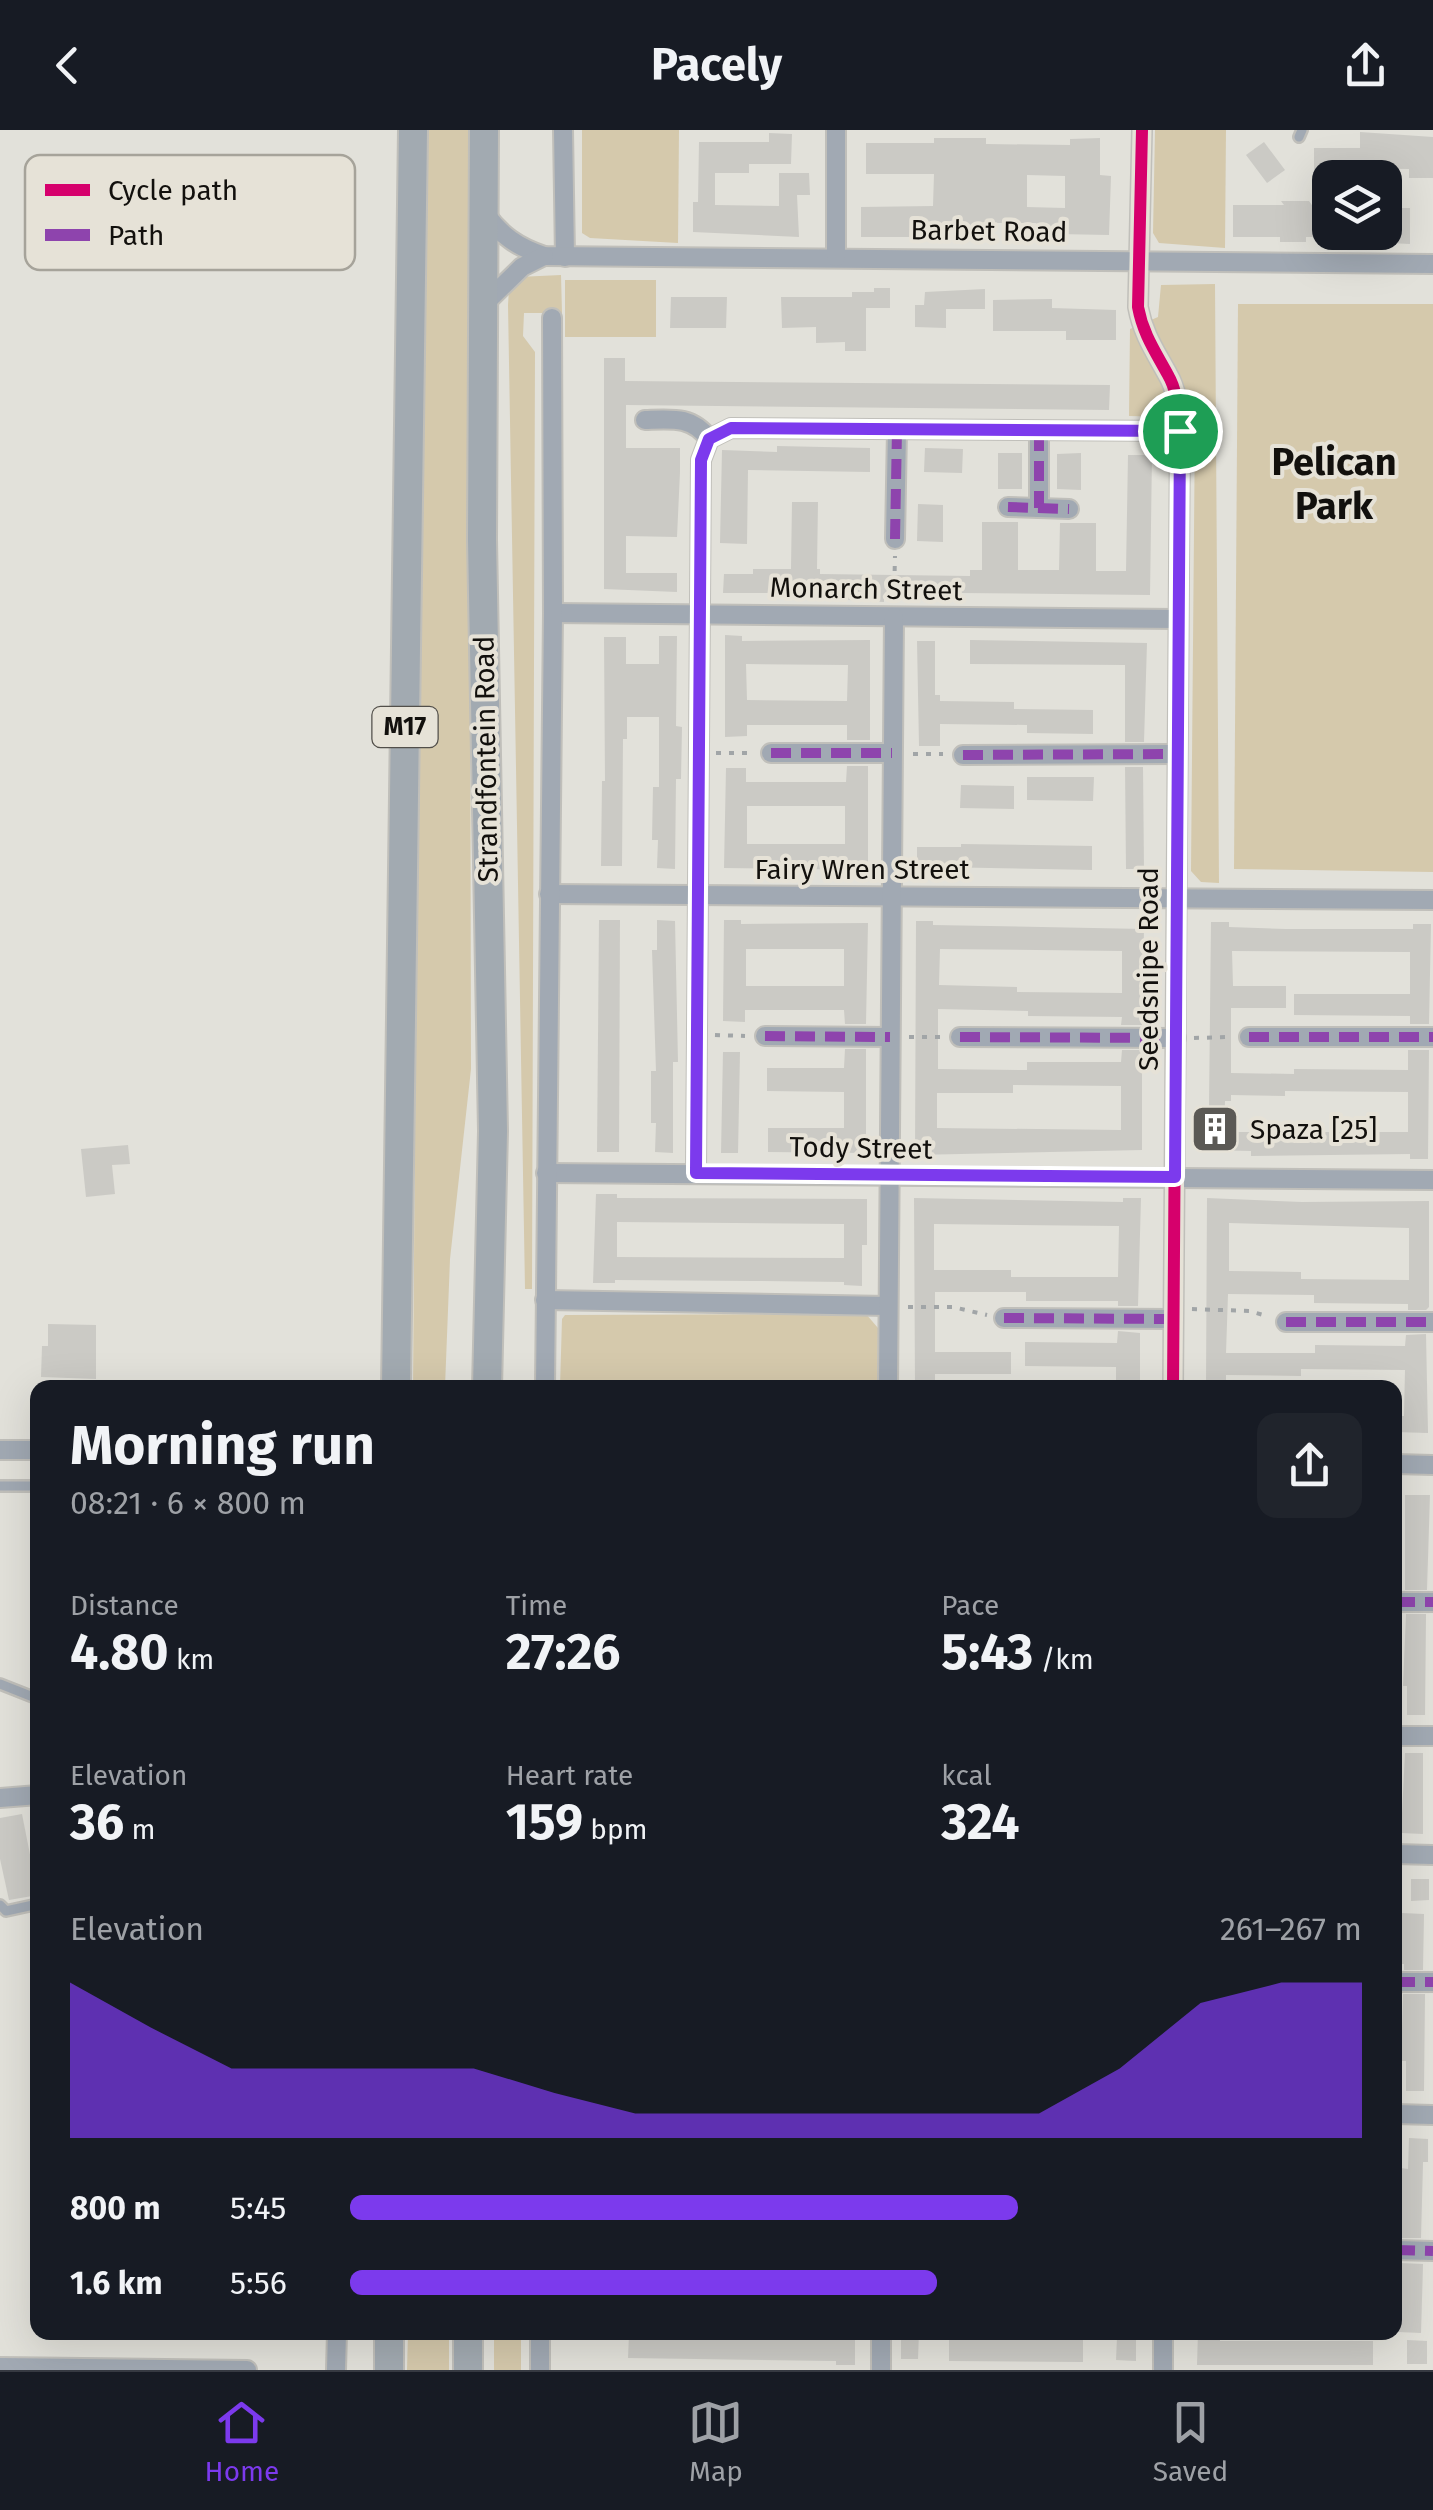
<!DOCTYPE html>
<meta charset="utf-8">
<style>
:root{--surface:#171b24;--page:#20242c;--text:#f1f3f6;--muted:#9ea1a6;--line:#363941;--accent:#7c3aed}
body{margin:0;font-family:"Fira Sans",sans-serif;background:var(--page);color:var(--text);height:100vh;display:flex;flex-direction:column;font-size:38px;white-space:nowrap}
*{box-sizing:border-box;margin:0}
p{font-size:32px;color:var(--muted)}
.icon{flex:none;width:55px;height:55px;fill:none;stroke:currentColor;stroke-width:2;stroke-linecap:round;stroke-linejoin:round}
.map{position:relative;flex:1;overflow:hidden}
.drawer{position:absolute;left:30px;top:1250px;width:1372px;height:960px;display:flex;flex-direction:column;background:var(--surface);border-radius:20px;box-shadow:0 10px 40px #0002}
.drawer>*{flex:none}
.buttons{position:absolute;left:1312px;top:30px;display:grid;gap:20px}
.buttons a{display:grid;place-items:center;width:90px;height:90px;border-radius:20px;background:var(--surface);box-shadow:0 10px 40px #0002;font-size:50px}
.pin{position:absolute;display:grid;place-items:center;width:85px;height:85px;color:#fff;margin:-42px;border:5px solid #fff;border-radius:50%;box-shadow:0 2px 10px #0007}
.round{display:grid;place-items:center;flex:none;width:105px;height:105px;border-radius:20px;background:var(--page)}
.overview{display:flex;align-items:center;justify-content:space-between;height:170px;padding:0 40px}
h1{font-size:55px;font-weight:700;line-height:75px}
.figures{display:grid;grid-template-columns:repeat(3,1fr);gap:15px;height:170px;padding:10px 40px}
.figures div{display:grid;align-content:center}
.figures b{font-size:50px;font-weight:700}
.figures small{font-size:28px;font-weight:400}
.figures p{font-size:28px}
.chart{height:280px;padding:20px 40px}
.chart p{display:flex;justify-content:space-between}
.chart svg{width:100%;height:180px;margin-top:10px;fill:var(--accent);opacity:.7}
ul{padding:0 40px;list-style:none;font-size:32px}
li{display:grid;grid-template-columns:160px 120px 1fr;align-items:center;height:75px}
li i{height:25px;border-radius:12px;background:var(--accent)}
header{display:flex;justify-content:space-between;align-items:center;height:130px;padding:0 40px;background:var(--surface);font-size:45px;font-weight:700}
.menu{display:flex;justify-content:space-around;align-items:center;height:140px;border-top:2px solid var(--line);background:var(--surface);font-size:28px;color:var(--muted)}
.menu a{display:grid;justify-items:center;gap:5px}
.menu .active{color:var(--accent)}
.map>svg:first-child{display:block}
</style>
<header><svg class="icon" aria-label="back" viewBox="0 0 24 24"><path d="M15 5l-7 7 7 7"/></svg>Pacely<svg class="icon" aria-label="share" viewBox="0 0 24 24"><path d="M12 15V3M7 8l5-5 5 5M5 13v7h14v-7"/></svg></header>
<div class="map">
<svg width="1433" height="2240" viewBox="0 0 1433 2240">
<rect width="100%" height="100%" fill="#e2e1da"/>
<!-- green -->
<g fill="#d5c9ac">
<path d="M423,0H469L471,939L450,1129L445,1257L413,1258Z"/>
<path d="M582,0H679L678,113L590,108L582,103Z"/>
<path d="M1155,0H1226L1225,118L1159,113L1153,103Z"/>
<path d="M561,145L562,183H524L523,206L535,222L532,1159H525L508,175L509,159L518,147Z"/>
<rect x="565" y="150" width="91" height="57"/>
<path d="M1215,154L1219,753L1201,752L1191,741L1195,288L1129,286L1130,199L1158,187L1161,155Z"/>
<path d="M1238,174H1433V742L1234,739Z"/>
<path d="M866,1184L878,1198L877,1257H560L562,1189L565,1185Z"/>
<path d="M408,2203H449V2240H407Z"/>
<rect x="494" y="2203" width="27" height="37"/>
</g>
<!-- building -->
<g fill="#cbcac5" fill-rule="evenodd">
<path d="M1360,2L1433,7V48H1409V39L1336,38V47H1330V102L1337,107H1306V112H1280V107H1233V75H1284L1281,71H1309L1314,78V18H1360Z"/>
<path d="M769,3L792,4L791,34H749V43H715V75L779,76V43H809L810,65H797L799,107L693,102V72H698L699,12H769Z"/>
<path d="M934,8H986V14L1070,15V9L1100,8V45L1111,46L1109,105L1057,104V108H1035L1036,93H985V99L921,97L920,107H861V77L933,76L934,44H866V13H934ZM1027,45L1065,46V78L1027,77Z"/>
<path d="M1264,12L1285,40L1267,53L1246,25Z"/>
<path d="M1389,78H1410V114L1389,113Z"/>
<path d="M874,158H890V178H866V221H845V212L816,213V197L782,198L781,167H852V162H874Z"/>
<path d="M985,159V179H946V198L915,197V175H924L925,162Z"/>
<path d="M671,167H727L726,198H670Z"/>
<path d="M1052,169V178L1116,180V210H1066V201H993V170Z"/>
<path d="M604,228H625V251L1110,255L1109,280L626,275V318H680V342L677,407L626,406V443H677V462L604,459Z"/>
<path d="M777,316L870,318V342L748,340L747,414L720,413L722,320L777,322Z"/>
<path d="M925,318L963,319L962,343L924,342Z"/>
<rect x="998" y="323" width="24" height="36"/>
<path d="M1081,323V360L1057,359V324Z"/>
<path d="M1128,325H1152L1150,465L960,463V470L884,468V472L831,469V463H723L724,444H753V439H791L792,372H818L817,439H820V444L970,446V440H982V392H1018V440H1059L1060,393H1096V441H1126Z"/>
<path d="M918,374L943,375V412L917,411Z"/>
<path d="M725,505L742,506V511L870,510V610H847V595H747V606L725,607ZM746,534L848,535L847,571L747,570Z"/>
<path d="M659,506H677L676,596L682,597L681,649H676L675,739L657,738L658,710H652L653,657H659V587H627V609H623L622,736H601L602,651H605L604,507H626V534H659Z"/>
<path d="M970,510L1147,513L1144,612H1125V535L970,534Z"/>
<path d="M917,511H935V565H940V571L1014,572V579L1093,580V604L1027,603V595L940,594V616H919Z"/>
<path d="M847,636H868V740L724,738L726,638H746V652H846ZM747,676H845V714H747Z"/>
<path d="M1125,637H1143L1144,739H1126Z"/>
<path d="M1027,647H1094L1093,671L1027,670Z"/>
<path d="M961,655L1014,656V679L960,678Z"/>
<path d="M961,714L1092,716V740L935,737L934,740H917V717H961Z"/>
<path d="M599,790H620L619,1022H597Z"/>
<path d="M657,790L675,791L678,932H673V1023L655,1022L656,993H651V941H656L652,820H657Z"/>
<path d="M724,790H741V794L868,793L866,894H845L844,880H745V892L723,891ZM746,819H844V856H746Z"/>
<path d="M916,791H933V795L1144,799L1142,895H1121L1122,887L1028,886V881L938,879V939L1027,940V932H1121L1122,920H1142V1020L915,1025ZM940,819L1122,821V863L1017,862V857L939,855ZM1013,955L1121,956V1000L937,998V963H1013Z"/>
<path d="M1211,792H1229V797L1286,799H1413V794H1431L1429,894H1410V886L1294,885V864H1410V822L1232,821L1233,856H1286V878H1231V943L1294,944V939L1408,940V920H1429L1428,1029H1410V1024L1251,1026V1021L1205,1020L1206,977H1209ZM1285,961L1408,962V1002H1224L1225,971H1231V965L1285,966Z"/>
<path d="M845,919H866V1023L768,1022V998H844V962L767,961V938H844Z"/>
<path d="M723,922H740L738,1023H721Z"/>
<path d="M128,1015L130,1034L112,1035L115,1064L86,1067L81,1019Z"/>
<path d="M596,1064H617V1068L867,1069V1115H862V1156L844,1155V1152L754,1151L615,1150V1153H593ZM617,1092L844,1094V1128L617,1127Z"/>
<path d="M914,1068L1123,1072V1068H1141L1138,1176H1118V1171H1026V1162H935V1222H1011V1244H935V1256L915,1257ZM934,1094L1119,1096L1118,1147H1011V1140H934Z"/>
<path d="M1207,1068L1302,1072L1429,1071V1177L1426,1180H1408V1174L1314,1173V1165L1228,1164L1226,1223H1315V1215L1405,1216L1406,1205L1426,1204L1428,1303L1395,1302V1286H1404L1405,1240L1301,1239V1246L1226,1245V1257L1206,1256ZM1229,1093L1409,1098V1150L1301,1149V1142L1229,1141Z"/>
<path d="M48,1194L96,1195V1249L41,1247L42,1216H48Z"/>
<path d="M1118,1201L1140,1203V1257L1116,1256V1237L1025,1236V1212L1117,1213Z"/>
<path d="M1405,1365H1430L1427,1460H1405Z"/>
<path d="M1406,1484H1426L1425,1585H1407V1556H1403Z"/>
<path d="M1405,1623H1423V1704L1401,1703Z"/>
<path d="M22,1684L38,1765L9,1770L0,1729V1688Z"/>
<path d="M1411,1749H1429V1770L1411,1771Z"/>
<path d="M1402,1783L1424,1784L1423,1840H1404V1834H1400Z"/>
<path d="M1403,1864H1425L1424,1961H1406V1931H1401Z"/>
<path d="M1409,2008L1428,2009V2032H1423L1421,2108H1398L1401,2038L1408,2039Z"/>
<path d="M1401,2133L1423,2134L1421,2203L1398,2202Z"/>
<path d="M835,2202H855V2235H836V2231L628,2228L629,2204L835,2207Z"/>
<path d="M901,2202H919L918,2229H901Z"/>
<path d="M1198,2202H1220V2211H1373V2235H1197Z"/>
<path d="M1117,2207H1136V2231L1116,2230Z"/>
<path d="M949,2209L1083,2210V2232L949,2231Z"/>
<path d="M1407,2210L1427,2211V2234H1407Z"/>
</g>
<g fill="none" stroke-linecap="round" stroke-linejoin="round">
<!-- lane casing -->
<g stroke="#c0bfba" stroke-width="14">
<g id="lane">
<path d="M1299,7L1302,0"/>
<path d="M0,1356H38"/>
<path d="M0,1554L38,1569"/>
<path d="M0,1775L6,1781L38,1774"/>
</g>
</g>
<!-- street casing -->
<g stroke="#c0bfba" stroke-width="22">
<g id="street">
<path d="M563,0L565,127"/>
<path d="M1142,0L1138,177C1143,204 1155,221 1168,245C1178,262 1178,282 1180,301L1173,1258"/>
<path d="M485,83C501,106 518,117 544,126L1433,134"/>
<path d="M836,127V0"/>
<path d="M483,175L522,137L544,126"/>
<path d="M645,290C672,289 692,286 709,309"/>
<path d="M1039,301V378"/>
<path d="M1008,377L1069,379"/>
<path d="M895,409L897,300"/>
<path d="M553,483L1177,489"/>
<path d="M771,623H892"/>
<path d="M963,625L1176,624"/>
<path d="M549,764L1433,770"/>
<path d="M765,906L890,907"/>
<path d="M960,907L1176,908"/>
<path d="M1249,907H1433"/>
<path d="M546,1043L1433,1050"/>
<path d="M696,1043L701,330L709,309L731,298L1180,301"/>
<path d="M545,1170L888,1176"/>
<path d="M1004,1188L1173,1189"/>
<path d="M1286,1192H1433"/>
<path d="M545,1258L553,483L552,188"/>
<path d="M888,1258L894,487"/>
<path d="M0,1320H38"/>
<path d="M1395,1334L1433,1335"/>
<path d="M1395,1472H1433"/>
<path d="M1395,1606H1433"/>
<path d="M0,1668L38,1665"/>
<path d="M1395,1724L1433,1725"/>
<path d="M1395,1852H1433"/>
<path d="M1395,1984L1433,1985"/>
<path d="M1395,2120L1433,2121"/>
<path d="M540,2202V2240"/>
<path d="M0,2237L247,2240"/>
<path d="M336,2240L337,2202"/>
<path d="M881,2240V2202"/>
<path d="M1163,2240V2202"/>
</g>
</g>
<!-- primary casing -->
<g stroke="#c0bfba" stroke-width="32">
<g id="primary">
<path d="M484,0L482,410L493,1001L487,1258"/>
<path d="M396,1258L413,0"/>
<path d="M389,2240V2202"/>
<path d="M468,2240V2202"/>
</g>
</g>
<!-- path -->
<g stroke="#a1a5a7" stroke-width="4" stroke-dasharray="5 8" stroke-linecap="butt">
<path d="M894,467L895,426"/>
<path d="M716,623H752"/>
<path d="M913,624H943"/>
<path d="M715,905L745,906"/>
<path d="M909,907H940"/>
<path d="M1194,908L1229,907"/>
<path d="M908,1177H953L987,1185"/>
<path d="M1192,1179L1249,1181L1267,1186"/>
</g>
<!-- lane -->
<use href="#lane" stroke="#a1a9b3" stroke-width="9"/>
<!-- street -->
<use href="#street" stroke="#a1a9b3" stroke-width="18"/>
<!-- primary -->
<use href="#primary" stroke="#a2aab1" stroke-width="28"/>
<!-- quiet -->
<g stroke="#8e44ad" stroke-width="10" stroke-dasharray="20 10" stroke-linecap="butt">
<path d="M1039,301V378"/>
<path d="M1008,377L1069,379"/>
<path d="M895,409L897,300"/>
<path d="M771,623H892"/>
<path d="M963,625L1176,624"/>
<path d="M765,906L890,907"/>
<path d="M960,907L1176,908"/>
<path d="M1249,907H1433"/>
<path d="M1004,1188L1173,1189"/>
<path d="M1286,1192H1433"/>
<path d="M1395,1472H1433"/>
<path d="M1395,1852H1433"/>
<path d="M1395,2120L1433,2121"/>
</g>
<!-- cycleway casing -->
<g stroke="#e6e2d7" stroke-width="19">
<g id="cycleway">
<path d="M1142,0L1138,177C1143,204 1155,221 1168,245C1178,262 1178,282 1180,301L1173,1258"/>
<path d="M696,1043L701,330L709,309L731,298L1180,301"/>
</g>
</g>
<!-- cycleway -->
<use href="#cycleway" stroke="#d6006c" stroke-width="12"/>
</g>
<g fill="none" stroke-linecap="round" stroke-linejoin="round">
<!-- route casing -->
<g stroke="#fff" stroke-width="20">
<path id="route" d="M731,298L1180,301L1175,1047L696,1043L701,330L709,309Z"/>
</g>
<!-- route -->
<use href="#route" stroke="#7c3aed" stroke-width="12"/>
</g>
<!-- icons -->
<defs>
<g id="building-square" transform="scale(2.5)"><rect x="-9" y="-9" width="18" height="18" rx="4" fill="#5b5955" stroke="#e6e2d7"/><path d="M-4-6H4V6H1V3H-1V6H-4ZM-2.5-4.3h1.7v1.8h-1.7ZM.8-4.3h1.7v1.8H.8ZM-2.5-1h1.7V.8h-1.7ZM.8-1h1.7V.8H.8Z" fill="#fff"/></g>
</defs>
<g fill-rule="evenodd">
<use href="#building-square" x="1215" y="999"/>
</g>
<g text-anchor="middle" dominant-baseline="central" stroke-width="8" stroke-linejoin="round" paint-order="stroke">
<!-- shield labels -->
<rect fill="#e6e2d7" stroke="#524f4a" stroke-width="2.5" x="372.5" y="577" width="65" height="40" rx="8"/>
<g font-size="25" font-weight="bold" fill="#12100d">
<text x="405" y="597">M17</text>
</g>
<!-- street labels -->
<g font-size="28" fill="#12100d" stroke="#e6e2d7">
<text transform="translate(989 101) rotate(1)">Barbet Road</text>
<text transform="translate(866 459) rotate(1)">Monarch Street</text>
<text transform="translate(486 629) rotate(-91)">Strandfontein Road</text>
<text x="862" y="739">Fairy Wren Street</text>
<text transform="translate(1148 839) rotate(-90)">Seedsnipe Road</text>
<text transform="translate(861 1018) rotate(1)">Tody Street</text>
</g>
<!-- poi labels -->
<g font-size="28" fill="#12100d" stroke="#e6e2d7" text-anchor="start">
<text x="1250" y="999">Spaza [25]</text>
</g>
<!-- district labels -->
<g font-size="38" font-weight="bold" fill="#12100d" stroke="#e6e2d7">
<text x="1334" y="332">Pelican<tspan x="1334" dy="44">Park</tspan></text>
</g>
</g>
<!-- legend -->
<rect x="25" y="25" width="330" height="115" rx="15" fill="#e6e2d7" stroke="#a6a39a" stroke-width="2.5"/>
<rect x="45" y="54" width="45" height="12" fill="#d6006c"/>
<rect x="45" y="99" width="45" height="12" fill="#8e44ad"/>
<g font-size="28" fill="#12100d">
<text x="108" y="70">Cycle path</text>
<text x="108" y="115">Path</text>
</g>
</svg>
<div class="buttons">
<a><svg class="icon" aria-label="layers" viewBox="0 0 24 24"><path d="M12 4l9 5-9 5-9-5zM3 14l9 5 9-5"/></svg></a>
</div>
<div class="pin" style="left:1180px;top:301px;background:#1e9e55"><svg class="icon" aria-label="arrive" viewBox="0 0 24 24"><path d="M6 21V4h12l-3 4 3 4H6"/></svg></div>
<section class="drawer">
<div class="overview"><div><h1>Morning run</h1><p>08:21 · 6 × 800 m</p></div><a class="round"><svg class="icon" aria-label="share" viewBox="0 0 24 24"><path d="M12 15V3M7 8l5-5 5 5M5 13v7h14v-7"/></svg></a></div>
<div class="figures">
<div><p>Distance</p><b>4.80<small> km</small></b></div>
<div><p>Time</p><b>27:26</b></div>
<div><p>Pace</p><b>5:43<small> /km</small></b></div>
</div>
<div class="figures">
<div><p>Elevation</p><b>36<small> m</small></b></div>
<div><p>Heart rate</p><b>159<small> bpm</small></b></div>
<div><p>kcal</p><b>324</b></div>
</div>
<div class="chart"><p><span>Elevation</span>261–267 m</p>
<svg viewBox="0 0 160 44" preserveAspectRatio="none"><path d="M0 44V6L10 17L20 27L30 27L40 27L50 27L60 33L70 38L80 38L90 38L100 38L110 38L120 38L130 27L140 11L150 6L160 6V44z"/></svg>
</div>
<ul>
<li><b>800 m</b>5:45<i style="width:66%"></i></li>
<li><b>1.6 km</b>5:56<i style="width:58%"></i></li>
</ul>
</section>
</div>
<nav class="menu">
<a class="active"><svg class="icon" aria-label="home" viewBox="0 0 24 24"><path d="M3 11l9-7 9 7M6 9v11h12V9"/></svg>Home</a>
<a><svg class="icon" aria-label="map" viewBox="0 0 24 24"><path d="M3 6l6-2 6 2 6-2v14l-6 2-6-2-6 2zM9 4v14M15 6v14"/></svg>Map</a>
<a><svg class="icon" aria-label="saved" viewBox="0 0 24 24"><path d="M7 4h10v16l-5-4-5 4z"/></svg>Saved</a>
</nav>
